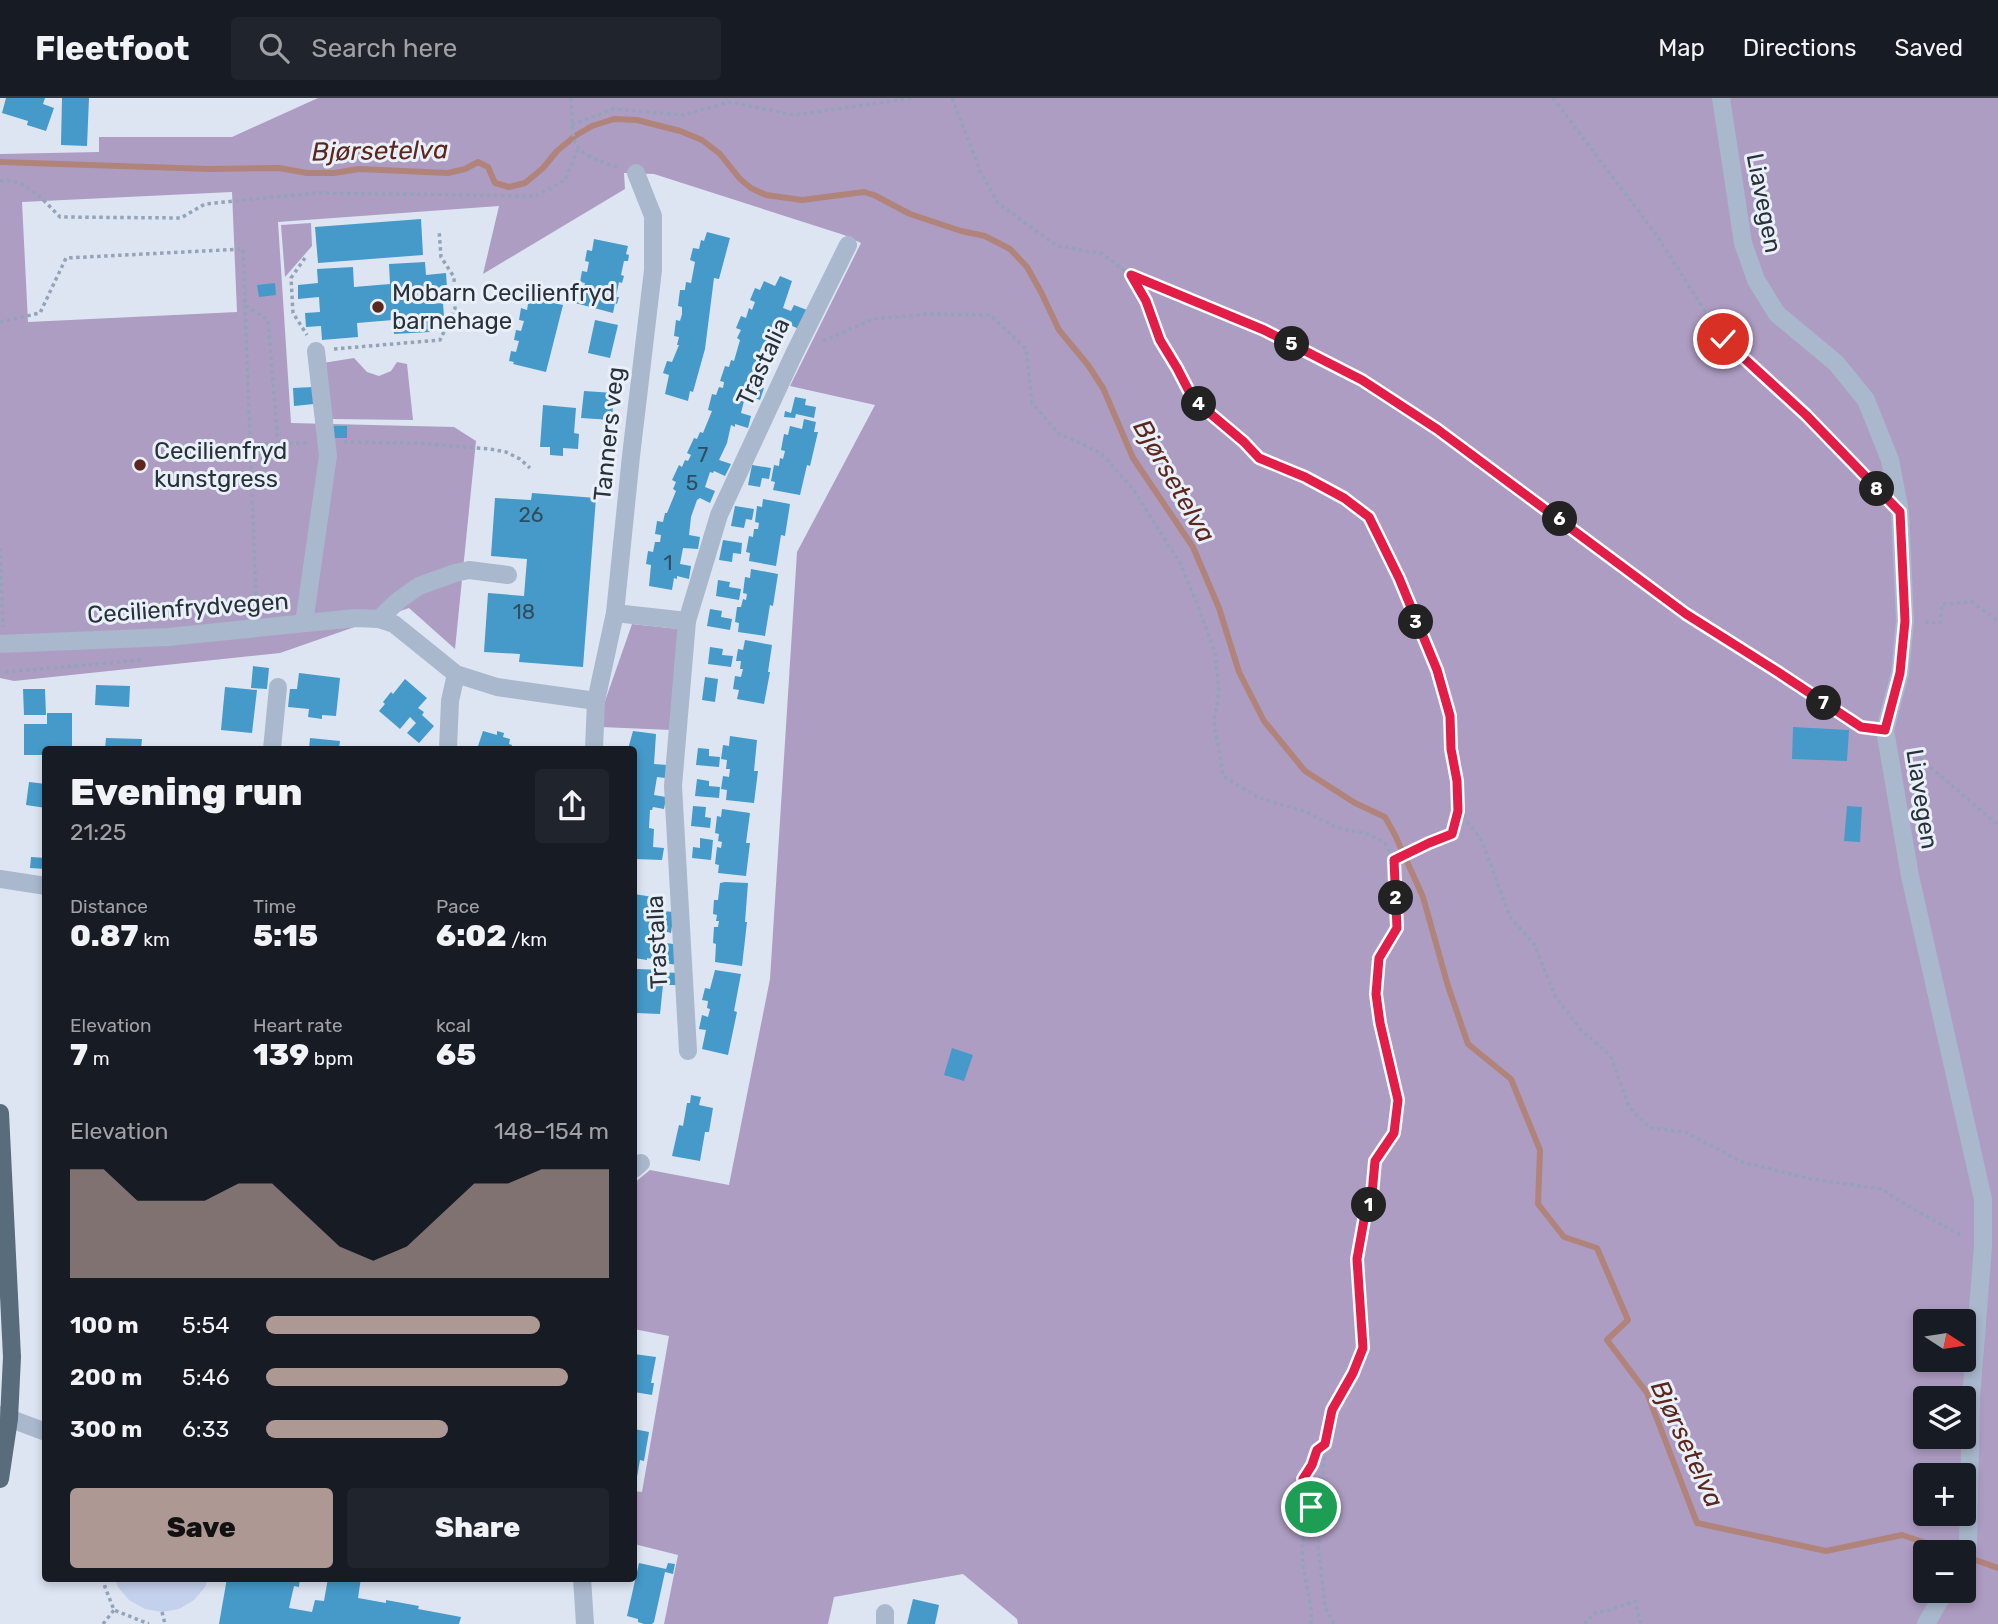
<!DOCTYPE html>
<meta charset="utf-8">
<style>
:root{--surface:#171b24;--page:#20242c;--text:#f1f3f6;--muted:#9ea1a6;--line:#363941;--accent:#ae9894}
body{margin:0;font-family:Rubik,sans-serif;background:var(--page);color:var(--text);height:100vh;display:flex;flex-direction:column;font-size:26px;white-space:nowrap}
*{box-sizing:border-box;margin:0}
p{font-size:23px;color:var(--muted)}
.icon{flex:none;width:38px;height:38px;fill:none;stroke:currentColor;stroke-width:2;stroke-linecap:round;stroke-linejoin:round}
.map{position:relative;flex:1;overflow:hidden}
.side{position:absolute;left:42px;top:648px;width:595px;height:836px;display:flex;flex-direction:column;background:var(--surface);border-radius:7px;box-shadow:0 4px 10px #0003}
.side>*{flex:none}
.needle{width:46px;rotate:102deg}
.tools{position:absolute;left:1913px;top:1211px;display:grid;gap:14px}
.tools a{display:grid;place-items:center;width:63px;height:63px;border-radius:7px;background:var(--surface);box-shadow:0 4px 10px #0003;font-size:35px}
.pin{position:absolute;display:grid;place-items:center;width:60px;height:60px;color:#fff;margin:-30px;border:4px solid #fff;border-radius:50%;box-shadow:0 2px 7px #0007}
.km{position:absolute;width:35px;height:35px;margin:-18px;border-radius:50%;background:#222;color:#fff;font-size:19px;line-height:35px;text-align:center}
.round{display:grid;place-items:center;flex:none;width:74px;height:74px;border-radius:7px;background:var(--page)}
.overview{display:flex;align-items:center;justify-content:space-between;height:119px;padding:0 28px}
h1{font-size:38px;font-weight:800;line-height:52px}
.figures{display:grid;grid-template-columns:repeat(3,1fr);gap:10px;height:119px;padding:7px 28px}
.figures div{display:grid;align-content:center}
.figures b{font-size:30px;font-weight:800}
.figures small{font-size:19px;font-weight:400}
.figures p{font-size:19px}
.chart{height:196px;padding:14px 28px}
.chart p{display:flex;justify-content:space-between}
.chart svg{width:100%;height:126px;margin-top:7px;fill:var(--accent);opacity:.7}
.cta{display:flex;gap:14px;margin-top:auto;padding:14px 28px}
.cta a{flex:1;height:80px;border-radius:7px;background:var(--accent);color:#111;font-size:28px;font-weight:800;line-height:80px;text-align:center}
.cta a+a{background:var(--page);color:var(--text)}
ul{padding:0 28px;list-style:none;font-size:23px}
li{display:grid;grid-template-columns:112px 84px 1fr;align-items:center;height:52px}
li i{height:18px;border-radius:9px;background:var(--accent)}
header{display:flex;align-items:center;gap:42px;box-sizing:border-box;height:98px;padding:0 35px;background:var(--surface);border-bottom:2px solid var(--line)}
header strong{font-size:33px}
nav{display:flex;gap:38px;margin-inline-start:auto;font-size:24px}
.search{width:490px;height:63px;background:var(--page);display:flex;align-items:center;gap:18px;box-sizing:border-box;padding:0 24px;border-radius:7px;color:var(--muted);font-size:26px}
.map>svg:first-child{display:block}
</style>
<header>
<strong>Fleetfoot</strong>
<div class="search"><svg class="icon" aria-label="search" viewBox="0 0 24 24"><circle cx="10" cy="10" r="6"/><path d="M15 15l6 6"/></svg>Search here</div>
<nav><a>Map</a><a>Directions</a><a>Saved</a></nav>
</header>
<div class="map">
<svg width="1998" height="1526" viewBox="0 0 1998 1526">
<rect width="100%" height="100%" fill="#dde5f3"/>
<!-- green -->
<g fill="#ae9dc3" fill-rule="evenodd">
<path d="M318,0H1998V1526H1018L1017,1521L963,1476L834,1499L828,1526H664L678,1457L634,1446V1393L642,1394L669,1238L634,1231V1085L650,1072L729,1087L770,881L797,454L875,307L790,288L861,145L844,137L654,76L624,75L625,91L483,176L499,108L278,124L291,325L454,329L476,343L455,551L409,510L280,555L14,583L0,580V56L99,54V39H232ZM232,94L237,214L28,224L22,104ZM1925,1223H1964V1262H1925ZM1925,1300H1964V1339H1925ZM1925,1377H1964V1416H1925ZM1925,1454H1964V1493H1925Z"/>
<path d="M311,125L312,148L285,179L281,127Z"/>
<path d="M354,260L367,274L379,278L391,273L397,264L407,266L413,322L331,321L323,265Z"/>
<path d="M632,526L679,531L671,632L601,629L604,606Z"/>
</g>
<!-- plaza -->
<path fill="#c4d1ec" d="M115,1481H208L205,1489L194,1502L179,1511L162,1514L145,1511L129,1502L118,1489Z"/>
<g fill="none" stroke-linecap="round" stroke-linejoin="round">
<!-- stream -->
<g stroke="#b1847b" stroke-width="6">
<path d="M0,64L209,71L279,70L307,75H334L359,71L448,75L465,71L478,64L488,69L495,85L509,89L525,85L543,70L557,53L575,38L592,28L614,21L637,22L680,33L702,42L720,56L740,81L751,90L766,97L802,102L864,94L874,97L910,116L961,133L985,138L1010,151L1027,169L1041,194L1059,232L1088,267L1103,290L1133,360L1193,449L1219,510L1239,574L1264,623L1305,673L1355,705L1385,719L1395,737L1423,799L1448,888L1468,946L1511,981L1540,1052L1538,1106L1564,1139L1597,1150L1628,1222L1607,1242L1647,1295L1697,1425L1826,1453L1902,1437L1953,1454"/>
<path d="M1964,1458L1998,1470"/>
</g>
</g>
<!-- building -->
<g fill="#459ac9">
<path d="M6,0H45L43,6L54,10L46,33L27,27L28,23L2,15Z"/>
<path d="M62,0H89L87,48L61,47Z"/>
<path d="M421,121L423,157L318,165L315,129Z"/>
<path d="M707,134L730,140L719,181L714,180L705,251L693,294L690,293L688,303L665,296L669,277L663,275L667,263L672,264L679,247H677L679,239L674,238L676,222L680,223L682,216V209L678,208L680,192H685L686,184L691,185L695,164L690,162L693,150L699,151L701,142L704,143Z"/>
<path d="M594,141L628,148L626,156L629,157L628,163H624L621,177L624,178L622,185L619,184L616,199H619L617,206L615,205L613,215L575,205L577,194L582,195L585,185L580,184L582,173L587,174L589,164L585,163L587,152L592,153Z"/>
<path d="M425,164L426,177L446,175L447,190L427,191L428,206L443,205L444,219L429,220L430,234L394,236L393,222L357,225L358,239L322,242L321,228L306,229L305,215L320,214L319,199L298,201V187L318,185L317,171L353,169L354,189L390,186L389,166Z"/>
<path d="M780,178L792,183L783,210L791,213L794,207L807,212L799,231L779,222L778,223L775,222L769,237L780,241L775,253L764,249L763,251L761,250L755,269H757L752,286L764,290L760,302L749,298L748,300L745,299L741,315L751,318L748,330L735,326V329L731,327L727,345L719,362L731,366L725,378L714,373L713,375L710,374L705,389L715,393L710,405L700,400L697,402L691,419L689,437L700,439L698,451L683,450L680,466L691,468L689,481L677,478V481L674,480L672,492L649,488L651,467L646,466L648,453L653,454L655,444H660L661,437L655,436L657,423L663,424L665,415H667L676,393L673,391L676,384L672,382L679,367L682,369L685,362L688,363L691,357L687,355L694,340L697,341L700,334L703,335L712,313L708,312L712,296L716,297L719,289L723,290L724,284L720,283L725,268L729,269L731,262L734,263L740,242L737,240L741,232L736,230L741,218L746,220L749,210L752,212L755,204L750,202L755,190L760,192L764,183L775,188Z"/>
<path d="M275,185L276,197L259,199L257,187Z"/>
<path d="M529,200L563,207L546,274L513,266L514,264L509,263L511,253L516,254L519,243L514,242L516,232L521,233L524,223L519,222L521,210L527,212Z"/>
<path d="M595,222L618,227L610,260L588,255Z"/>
<path d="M313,289L314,306L294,308L293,290Z"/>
<path d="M584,293L614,295L612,322L581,320Z"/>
<path d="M795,299L806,301L805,307L816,309L814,320L796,316L795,320L784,319L785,313L791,315Z"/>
<path d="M543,307L576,310L574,335L579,336L578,351L563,350V358L550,357V349H540Z"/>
<path d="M804,321L816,324L814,334H818L810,368L807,367L800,397L773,392L775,384L771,383L774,367L779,368L780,360L783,361L785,353L781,352L784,336L788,337L790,328L802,331Z"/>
<rect x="331" y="328" width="16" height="12"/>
<path d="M752,367L771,370L769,381L762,380L760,389L748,387Z"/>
<path d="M532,395L596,400L583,569L519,564L520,556L484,554L488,495L524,498L527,461L491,458L495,400L531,402Z"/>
<path d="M763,401L790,406L785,438L781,437L776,468L749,463L750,455L746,454L749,438L753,439L754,431H758L759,425L755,424L757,408L762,409Z"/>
<path d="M735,408L754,411L752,422L746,421L744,430L731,428Z"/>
<path d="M723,442L742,445L741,456L733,455L732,464L719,462Z"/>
<path d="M751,471L778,476L773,508L770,507L765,538L738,534L739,525L735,524L737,509H741L743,501L746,502L747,496L743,495L745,479L750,480Z"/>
<path d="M718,482L730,484L729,489L741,491L739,502L716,498Z"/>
<path d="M710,511L722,513L721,519L732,521L730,532L707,528Z"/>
<path d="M745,542L772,547L768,574H770L764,606L737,601L739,592L733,591L735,578L741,579L743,571H740L741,563H736L738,551L743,552Z"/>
<path d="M710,549L723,551L722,557L733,558L731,569L708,566Z"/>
<path d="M253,568L269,570L267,591L251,590Z"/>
<path d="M299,575L340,580L336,618L322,617V621L308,619L309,611L288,609L290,591H297Z"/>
<path d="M705,579L718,581L715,604L702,602Z"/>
<path d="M405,581L427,600L418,610L424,614L422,617L434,628L419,645L407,635L416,625L410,619L400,631L379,613L385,606L383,604L391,594L393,596Z"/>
<path d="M96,587L130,588L129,609L95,607Z"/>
<path d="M225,589L257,592L252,635L221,632Z"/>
<path d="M23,591H45L46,617H24Z"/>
<path d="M47,615H72V651H46V657H24V626H47Z"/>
<path d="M1793,629L1849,632L1847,663L1792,661Z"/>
<path d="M483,633L497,637V633L504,635L503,639L510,641L509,646L512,647L511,651H477Z"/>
<path d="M633,633L656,636L654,666L667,667L665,680L657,679L654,697L666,699L664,711L653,709L652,712H650L649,730L654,731L653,749L664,750L662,762L634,761V651H628Z"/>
<path d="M730,638L757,642L754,673H758L754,705L726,702L727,692L721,691L723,678L729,679L730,671H726L727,662L721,661L723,647L729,648Z"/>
<path d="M106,640L142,641L141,651H105Z"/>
<path d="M310,640L340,643L339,651H309Z"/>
<path d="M698,650L709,651V658L720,659L719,669L696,667Z"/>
<path d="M697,681L709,683V688L720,689L719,700L695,698Z"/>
<path d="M29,684L46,686V710L26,707Z"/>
<path d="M693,708L706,709L705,719L711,720L710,730L691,728Z"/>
<path d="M1847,708L1862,709L1860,744L1844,743Z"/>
<path d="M722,711L750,715L746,745H750L746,778L718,775L719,767L715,766L717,749L721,750L722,744L718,743L719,736L715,735L717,718L721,719Z"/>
<path d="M700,740L713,742L711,762L692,760L693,749L700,750Z"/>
<path d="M31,759L46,760V771L30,770Z"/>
<path d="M725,784L748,785L745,824H747L742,868L715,864L716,846L713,845L714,829H718L719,823H716L717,817L713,816L714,802H718L720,785Z"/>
<path d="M634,796L653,799L651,817L660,818L661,813L674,814L671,835L653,830L650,848L654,849L652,861L647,860V862L634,860Z"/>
<path d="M666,845L680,847L678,867L663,865V861H657L659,849L665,850Z"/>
<path d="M637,871L664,872V874L676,875V887H663L660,916L636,915L637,903H635L636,893H634V880H636Z"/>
<path d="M715,872L741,876L734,913L737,914L728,957L702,951L706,932L699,931L702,917L708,919L710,911L707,910L708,903L702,902L705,890L710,891Z"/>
<path d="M952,950L973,957L964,983L944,977Z"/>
<path d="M691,997L701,999L699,1007L713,1010L709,1034H705L700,1063L672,1058L679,1027L683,1028L687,1005H690Z"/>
<path d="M634,1256L656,1259L651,1285H654L652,1297L634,1294Z"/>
<path d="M634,1331L649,1334L644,1363L640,1362L637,1379L634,1378Z"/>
<path d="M639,1465L666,1471L668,1465L675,1466L673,1476L665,1474L654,1524L652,1526H644L638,1524V1521L627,1518Z"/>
<path d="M227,1480H300L299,1489L294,1488L289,1510L312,1514L315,1502L324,1503L328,1480H361L358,1500L386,1505V1502L419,1508L418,1511L461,1519L459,1526H219Z"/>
<path d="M913,1501L939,1507L935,1526H907Z"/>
</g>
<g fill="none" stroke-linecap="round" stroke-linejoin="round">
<!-- path -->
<g stroke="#93a4b8" stroke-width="3.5" stroke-dasharray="3.5 3.5" stroke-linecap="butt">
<path d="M571,0C573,48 568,53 617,69"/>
<path d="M952,0L981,75L998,105L1057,148L1101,155L1131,177L1264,232L1362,282L1437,331L1600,451L1686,516L1778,574L1861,629L1866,630"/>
<path d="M1553,0L1655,135L1723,241L1806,317L1874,387"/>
<path d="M572,27L613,11L683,17L730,4L794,17L913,0"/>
<path d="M0,83C26,80 43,102 60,119L181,120L205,106L315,95L536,98L565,82L578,51"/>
<path d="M305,160L291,180L293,215L307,237"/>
<path d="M1131,177L1146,203L1160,241L1177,270L1193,301L1244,344L1259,360L1305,379L1344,400L1369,419L1384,447L1399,480L1437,572L1450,618L1451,651L1457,683L1458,713L1452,736L1429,745L1394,762L1397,830L1379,860L1376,896L1379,925L1398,1001L1394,1035L1375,1064L1372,1096L1364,1122L1357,1161L1363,1250L1332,1312L1325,1346L1323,1377L1328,1413L1318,1447L1325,1509L1334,1526"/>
<path d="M245,207L256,501"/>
<path d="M0,224L40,215L66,160L243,151L245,207L268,222L278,345H309"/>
<path d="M823,243L873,221L927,216L990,217L1026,251L1032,305L1058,335L1101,355L1133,391L1180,465L1198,508L1215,555L1219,594L1214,623L1223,678L1259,700L1304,713L1338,730L1368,736L1385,745L1394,762"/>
<path d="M334,251L440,242L455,211L454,179L441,159L439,132"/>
<path d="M344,344L414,345L490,351L506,354L520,361L530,370"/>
<path d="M250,346L278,345"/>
<path d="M0,450L3,529"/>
<path d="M1925,524L1940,525L1942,506L1972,504L1998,523"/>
<path d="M5,574L142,562"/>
<path d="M1909,651L1998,727"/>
<path d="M1458,713L1481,741L1510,819L1534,846L1555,898L1581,932L1610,957L1629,1009L1650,1030L1685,1034L1742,1064L1811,1081L1881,1091L1913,1111L1963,1138"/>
<path d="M104,1480L105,1489L114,1512L149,1526"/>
<path d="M162,1514L165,1526"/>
<path d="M103,1526L114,1512"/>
<path d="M1311,1526V1510L1303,1468L1302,1447L1311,1409L1303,1381L1312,1367L1317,1352L1325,1346"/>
<path d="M1584,1526L1595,1515L1610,1512L1635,1503L1641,1526"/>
</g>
<!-- minor -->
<g stroke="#a9b8cc" stroke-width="18">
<path d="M1721,0L1743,145L1756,182L1777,216L1836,265L1866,302L1890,362L1900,414L1905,523L1900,575L1885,632L1910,778L1983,1101V1148L1971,1301L1968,1447L1964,1456"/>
<path d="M615,515L687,523"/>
<path d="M379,521L399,502L419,488L455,475L469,472L508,477"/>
<path d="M304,525L328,358L316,253"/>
<path d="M0,546L168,539L356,520L379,521L394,526L456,576L497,589L596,603"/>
<path d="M272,651L278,589"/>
<path d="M448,651L450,603L456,576"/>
<path d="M594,651L596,603L615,515L631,358L653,172V118L636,75"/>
<path d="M0,781L46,788"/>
<path d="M688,953L673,688L687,523L719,417L794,256L848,147"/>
<path d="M634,1071L641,1065"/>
<path d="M0,1317L46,1334"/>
<path d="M582,1480L585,1526"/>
<path d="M885,1526V1515"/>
<path d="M1926,1526L1945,1493"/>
</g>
<!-- major -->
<path stroke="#596c7b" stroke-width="18" d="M0,1015L12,1259L9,1321L0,1381"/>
</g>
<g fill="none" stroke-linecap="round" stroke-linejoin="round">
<!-- route casing -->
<g stroke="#fff" stroke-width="14">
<path id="route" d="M1311,1409L1303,1381L1312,1367L1317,1352L1325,1346L1332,1312L1353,1275L1363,1250L1357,1161L1364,1122L1372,1096L1375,1063L1394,1035L1398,1002L1380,925L1376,896L1379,860L1397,830L1394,762L1429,745L1452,736L1458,713L1457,683L1451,651L1450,618L1437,572L1399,480L1369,419L1344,400L1305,379L1259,360L1244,344L1193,301L1177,270L1160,242L1146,203L1131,177L1264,232L1362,282L1437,331L1686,516L1778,574L1861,629L1885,632L1900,575L1905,523L1900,414L1806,317L1723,241"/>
</g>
<!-- route -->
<use href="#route" stroke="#e11d48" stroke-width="9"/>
</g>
<!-- markers -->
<g fill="#5c281d" stroke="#eaf0fa" stroke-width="2.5">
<circle cx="378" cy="209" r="7"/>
<circle cx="140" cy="367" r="7"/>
</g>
<g text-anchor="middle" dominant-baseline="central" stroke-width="6" stroke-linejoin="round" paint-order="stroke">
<!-- number labels -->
<g font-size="21" fill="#304c5d">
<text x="703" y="356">7</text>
<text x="692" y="384">5</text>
<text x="531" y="416">26</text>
<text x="668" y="464">1</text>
<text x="524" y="513">18</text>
</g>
<!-- street labels -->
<g font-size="24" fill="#293239" stroke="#eaf0fa">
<text transform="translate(1764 105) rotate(79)">Liavegen</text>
<text transform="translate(763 264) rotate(-65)">Trastalia</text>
<text transform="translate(609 336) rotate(-84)">Tanners veg</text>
<text transform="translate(188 510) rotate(-4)">Cecilienfrydvegen</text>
<text transform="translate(1922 701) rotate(81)">Liavegen</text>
<text transform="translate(657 844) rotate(-93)">Trastalia</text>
</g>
<!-- poi labels -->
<g font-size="24" fill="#293239" stroke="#eaf0fa" text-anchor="start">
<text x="392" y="195">Mobarn Cecilienfryd<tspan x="392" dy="28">barnehage</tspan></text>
<text x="154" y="353">Cecilienfryd<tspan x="154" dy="28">kunstgress</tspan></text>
</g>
<!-- water labels -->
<g font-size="26" font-style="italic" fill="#5c281d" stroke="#eaf0fa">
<text transform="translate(380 53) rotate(-1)">Bjørsetelva</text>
<text transform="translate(1174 383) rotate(60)">Bjørsetelva</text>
<text transform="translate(1687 1346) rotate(65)">Bjørsetelva</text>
</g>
</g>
</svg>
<div class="tools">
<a><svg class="needle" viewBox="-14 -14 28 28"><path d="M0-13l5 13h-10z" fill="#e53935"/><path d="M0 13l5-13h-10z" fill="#9ea1a6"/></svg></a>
<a><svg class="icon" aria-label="layers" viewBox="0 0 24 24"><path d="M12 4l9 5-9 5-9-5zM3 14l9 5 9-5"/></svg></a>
<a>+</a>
<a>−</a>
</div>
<div class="pin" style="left:1311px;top:1409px;background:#1e9e55"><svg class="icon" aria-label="arrive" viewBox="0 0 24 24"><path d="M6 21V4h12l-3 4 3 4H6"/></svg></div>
<div class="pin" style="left:1723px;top:241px;background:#d93025"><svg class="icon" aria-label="check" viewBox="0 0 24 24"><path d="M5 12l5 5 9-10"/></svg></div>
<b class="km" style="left:1369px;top:1107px">1</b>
<b class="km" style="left:1396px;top:800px">2</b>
<b class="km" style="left:1416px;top:524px">3</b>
<b class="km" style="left:1199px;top:306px">4</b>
<b class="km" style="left:1292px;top:246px">5</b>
<b class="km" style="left:1560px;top:421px">6</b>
<b class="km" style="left:1824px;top:605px">7</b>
<b class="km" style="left:1877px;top:391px">8</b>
<section class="side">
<div class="overview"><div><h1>Evening run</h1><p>21:25</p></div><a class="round"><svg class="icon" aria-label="share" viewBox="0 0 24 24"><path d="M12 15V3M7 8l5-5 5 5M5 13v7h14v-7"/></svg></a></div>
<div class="figures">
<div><p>Distance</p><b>0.87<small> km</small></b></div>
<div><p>Time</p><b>5:15</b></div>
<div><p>Pace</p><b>6:02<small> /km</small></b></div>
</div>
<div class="figures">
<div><p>Elevation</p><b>7<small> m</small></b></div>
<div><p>Heart rate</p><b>139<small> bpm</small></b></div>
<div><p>kcal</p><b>65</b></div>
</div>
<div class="chart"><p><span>Elevation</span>148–154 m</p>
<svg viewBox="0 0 160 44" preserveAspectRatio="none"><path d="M0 44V6L10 6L20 17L30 17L40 17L50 11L60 11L70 22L80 33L90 38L100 33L110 22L120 11L130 11L140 6L150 6L160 6V44z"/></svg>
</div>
<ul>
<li><b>100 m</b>5:54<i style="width:80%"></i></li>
<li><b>200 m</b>5:46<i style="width:88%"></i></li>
<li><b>300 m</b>6:33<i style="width:53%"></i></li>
</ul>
<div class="cta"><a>Save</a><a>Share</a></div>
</section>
</div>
